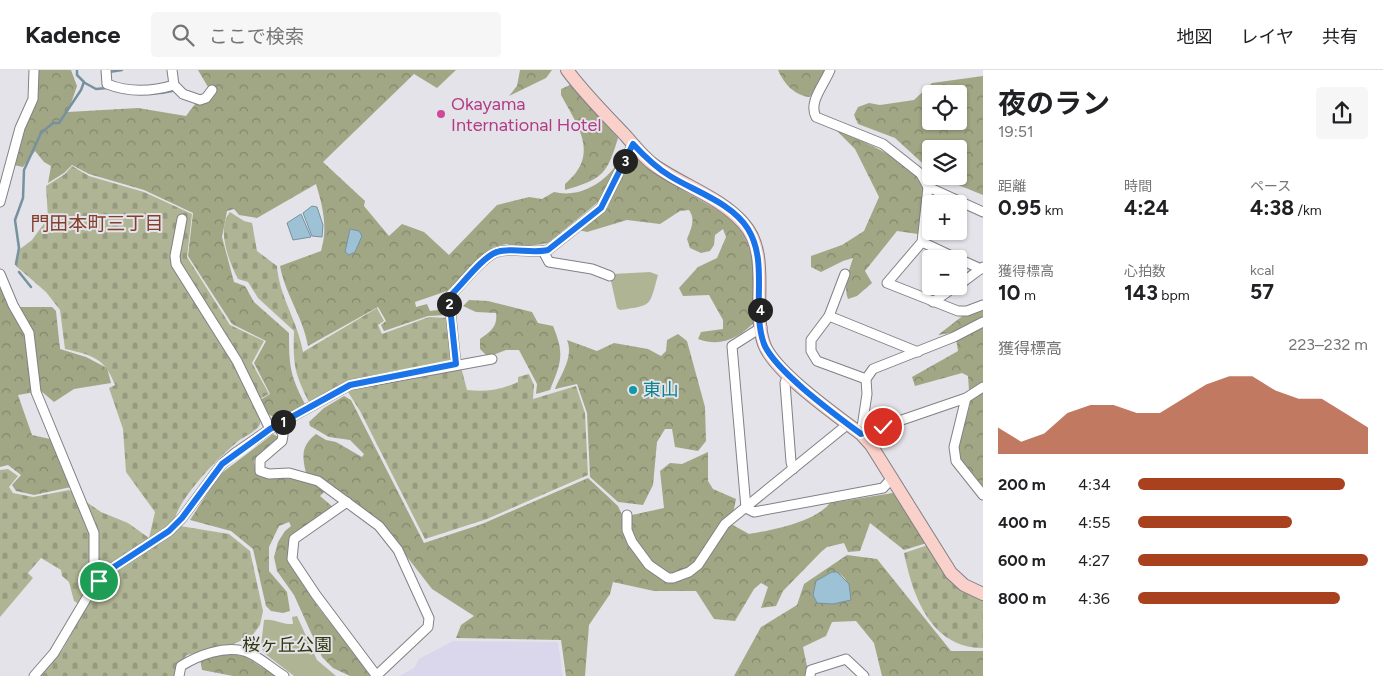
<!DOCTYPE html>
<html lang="ja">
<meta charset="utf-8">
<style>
:root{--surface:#fff;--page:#f6f6f6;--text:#202124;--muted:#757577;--line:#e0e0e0;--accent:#a9411f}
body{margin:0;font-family:Figtree,"Noto Sans JP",sans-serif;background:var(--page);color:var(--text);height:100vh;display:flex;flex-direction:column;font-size:19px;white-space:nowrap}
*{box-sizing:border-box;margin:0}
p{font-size:16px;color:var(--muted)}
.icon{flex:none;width:28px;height:28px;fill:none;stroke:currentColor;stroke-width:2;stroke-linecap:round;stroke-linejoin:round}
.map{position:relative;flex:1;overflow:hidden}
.sheet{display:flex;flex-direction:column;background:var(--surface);width:400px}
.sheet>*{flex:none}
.controls{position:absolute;left:922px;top:15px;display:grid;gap:10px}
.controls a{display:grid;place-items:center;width:45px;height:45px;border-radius:5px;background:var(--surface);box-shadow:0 1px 4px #0004;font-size:25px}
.pin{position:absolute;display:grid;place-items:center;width:42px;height:42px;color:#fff;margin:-21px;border:2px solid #fff;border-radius:50%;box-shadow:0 1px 5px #0007}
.km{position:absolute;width:25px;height:25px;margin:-12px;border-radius:50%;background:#222;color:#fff;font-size:14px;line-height:25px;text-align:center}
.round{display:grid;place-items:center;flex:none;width:52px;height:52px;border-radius:5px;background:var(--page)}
.summary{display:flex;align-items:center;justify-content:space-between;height:85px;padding:0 15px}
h1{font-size:28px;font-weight:700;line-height:38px}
.metrics{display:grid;grid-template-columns:repeat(3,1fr);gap:8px;height:85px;padding:5px 15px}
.metrics div{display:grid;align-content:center}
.metrics b{font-size:21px;font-weight:700}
.metrics small{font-size:14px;font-weight:400}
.metrics p{font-size:14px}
.chart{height:140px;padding:10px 15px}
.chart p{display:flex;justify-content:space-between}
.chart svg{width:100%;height:90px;margin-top:5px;fill:var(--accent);opacity:.7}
ul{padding:0 15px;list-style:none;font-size:16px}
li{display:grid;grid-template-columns:80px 60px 1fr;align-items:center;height:38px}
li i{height:12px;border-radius:6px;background:var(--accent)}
header{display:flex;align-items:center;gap:30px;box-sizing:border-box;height:70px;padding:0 25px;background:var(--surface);border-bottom:1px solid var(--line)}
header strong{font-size:24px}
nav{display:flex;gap:28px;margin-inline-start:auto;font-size:18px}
.search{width:350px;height:45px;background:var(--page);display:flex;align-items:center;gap:12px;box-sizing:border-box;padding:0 18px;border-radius:5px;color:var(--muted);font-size:19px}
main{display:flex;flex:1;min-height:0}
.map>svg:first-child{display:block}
</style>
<header>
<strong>Kadence</strong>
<div class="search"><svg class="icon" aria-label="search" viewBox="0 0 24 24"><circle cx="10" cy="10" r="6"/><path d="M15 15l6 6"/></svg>ここで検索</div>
<nav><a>地図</a><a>レイヤ</a><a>共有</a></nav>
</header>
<main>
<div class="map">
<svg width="983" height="606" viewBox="0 0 983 606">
<defs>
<pattern id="forest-crowns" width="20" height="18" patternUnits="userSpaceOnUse" patternTransform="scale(1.25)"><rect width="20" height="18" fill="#a1a785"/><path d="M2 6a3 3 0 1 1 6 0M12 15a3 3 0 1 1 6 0" fill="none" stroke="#83876c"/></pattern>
<pattern id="cemetery-stones" width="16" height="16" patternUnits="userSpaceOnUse" patternTransform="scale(1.25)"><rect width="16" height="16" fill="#afb594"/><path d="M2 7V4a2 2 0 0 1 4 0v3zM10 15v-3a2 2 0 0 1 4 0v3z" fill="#969b7f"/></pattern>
</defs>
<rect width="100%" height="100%" fill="#e3e3e9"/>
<!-- education -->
<path fill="#dad7ed" d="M453,571L558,572L563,606H399L414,598L419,589Z"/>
<!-- forest -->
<g fill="url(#forest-crowns)" fill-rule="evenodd">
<path d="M37,0H71L77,16L68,42L138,38L186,46L208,17L198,0H456L437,18L414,4L323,92L365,131L364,136L389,166L402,154L424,162L449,185L497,135L529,127L542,129L554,122C579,128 603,114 617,94L606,120L597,133L548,173L517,178L507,174L493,177L447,221L415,232L416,237L427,234L430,241L438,240V235L446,234L448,245L428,246L384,261L381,255L386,251L378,237L308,276C303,247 285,224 280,196L321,181C328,158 323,137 316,114L257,148L239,145L234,139L227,141L222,167L234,212L245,216L254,232L289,263C289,296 290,305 305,334C284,345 272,359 260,330L270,324L254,293L266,271L232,254L188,186L193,143L144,120L89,104L72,95L64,103L48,113L51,96L44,92L35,81L23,97L14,95Z"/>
<path d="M520,0H552L546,8L509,26L517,16Z"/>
<path d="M778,0H826L810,27C795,26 784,14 778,0Z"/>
<path d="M983,6V125L936,106H959V79H931V101L895,68L858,54L854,45L858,37L869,33L880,35L914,30L932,13ZM931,24H959V51H931Z"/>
<path d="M570,15L618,68C607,105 602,109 565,120V114C600,85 579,58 561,25V19Z"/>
<path d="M836,60C860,70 920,93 924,122C925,135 920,152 918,164L897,161L865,201L872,213L857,226L848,229C843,215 849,201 853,188L843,191L821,202L811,197V186L842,175L864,161L879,127L855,79Z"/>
<path d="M630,86H635C649,95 662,106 675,115C701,133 739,144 749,178C756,200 755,227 757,250C739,267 723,278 698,269L701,262L723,259V250L709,225L683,226L679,218L698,197L717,188L726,167L723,159L715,165L714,175L710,181L701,183L690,178L687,169C691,159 696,150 689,140L680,141L660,154L627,150L587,162L579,160L607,139Z"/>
<path d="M0,210L19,237H52L56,241L60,279L86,287L107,298L111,313L74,319L54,332L41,321L18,325L32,365L50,369L71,417L34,425L16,421L12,415L21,405L8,395L0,397Z"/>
<path d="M469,230L488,231L532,242L538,253L553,256C565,285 561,292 550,320L536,324L537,314L519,280H506L488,287L480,279V269C490,262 498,257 496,243L476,242L463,236Z"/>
<path d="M983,230V417L961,390L958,377L970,335L968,306L962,303L915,316L912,307L958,281L955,262L938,265Z"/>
<path d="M678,264L687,271L705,337L706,371L698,381L675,377L672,359H665L657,372L653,415L643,435L618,432L590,407L587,343L577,314L555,319C561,304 574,287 567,270L597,281L614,273L648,279L661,286L666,281L667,270Z"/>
<path d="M344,326L351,330L424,473L482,454L588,408L618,436L623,447L664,438L660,401L670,393L682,394L708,382V411L713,419L736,429L731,454L749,464C773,460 815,452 830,433L893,423L927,473L904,480L870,453L860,481L848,482L844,473L827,477L821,482L783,521L776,536L761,538L768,517L761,513L754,519L735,551L714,549L696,521H654L613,512L610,524L589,555L585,606H566L561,570L456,568L461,555L474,546L432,519L380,452L324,409L306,403C302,386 301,376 316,364L326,370L336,372L362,387L364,384L350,370L329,367L310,356L309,352L324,338Z"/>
<path d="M273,364L278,367L277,371L254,391L256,401L263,408C286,407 306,409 326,420L320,426L333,437L290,467L288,491L318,537L371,605L369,606H350L333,598L322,587L294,525L277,501L274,487L278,472L285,461L291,456L289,452L279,456L269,477V501L287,522L290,541L283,543L271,541L266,536L253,479L231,461L190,450L219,405Z"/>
<path d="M847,485L877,489L951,581H983V606H882L874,573L856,551L832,552L826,566L803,577L808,601L806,606H734L761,557L797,535L804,514ZM832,502C841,502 844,508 849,514V521L813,525L816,511Z"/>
<path d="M229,584L244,586L276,606H233L202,600L200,589Z"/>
</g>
<!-- cemetery -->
<g fill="url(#cemetery-stones)">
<path d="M72,96L89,106L144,122L192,144L187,187L230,255L264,271L252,293L269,324L254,332C256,338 262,348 260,354C257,362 242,367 236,373C216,390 183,424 175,448L180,456L229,464L250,481L263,541L260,555L252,566L231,575L187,585L177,596L178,606H39L63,579L86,538L74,531L69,512L62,506L61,500L41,488L28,503L33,508L0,547V400L8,399L18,406L9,417L13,423L33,427L69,420L101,442L128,453L149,468L155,442L126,402L123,359L109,318L115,315C105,288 92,285 65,279L60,240L46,222L16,196L20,179L32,170L48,148L46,116L65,104Z"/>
<path d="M230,142L244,151L252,153L257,181L277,196C279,226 298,252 303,282L377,238L384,251L378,255L382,264L429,247L448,248L467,320C486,322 500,320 518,312V307L529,304L534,315L533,329L576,316L585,343L588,405L487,449L425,469L360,341L343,314L309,332C294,302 293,294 294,261L258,228L248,212L238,209C229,192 216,159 230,142Z"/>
<path d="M928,475C944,500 951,522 983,529V578C931,578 913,527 904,483Z"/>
</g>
<!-- park -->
<g fill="#afb594">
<path d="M650,202L658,205C649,237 653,235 620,240L617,238L611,211L613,204Z"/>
<path d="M297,546L317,590L336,606H294L264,583L261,576L264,550C275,548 282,555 293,554L292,547Z"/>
</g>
<!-- water -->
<g fill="#9dc2d5" stroke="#77919f">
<path d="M312,136L317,137L323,155L322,167L312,166L303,143Z"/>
<path d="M301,144L311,167L293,170L287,153Z"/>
<path d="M350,159L359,161L362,166L355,182L349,185L345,182Z"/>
<path d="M832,502H837L849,514L851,530L833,534L817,533L813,525L816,511Z"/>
</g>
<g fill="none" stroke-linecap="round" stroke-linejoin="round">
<!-- stream -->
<g stroke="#77919f" stroke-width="2.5">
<path d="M109,2L122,0"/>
<path d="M85,13L96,19L107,18"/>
<path d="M161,23L172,21"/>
<path d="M16,194L19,178L15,150L23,128L24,100L41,63L53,53H59L81,20L84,12L77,5V0"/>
<path d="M19,202L31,217"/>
</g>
<!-- street casing -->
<g stroke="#818186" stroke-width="11">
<g id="street">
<path d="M106,0L107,14C130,23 151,22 174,15L183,24L200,30L206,28L212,20"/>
<path d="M172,0L174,15"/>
<path d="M830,0C824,15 808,32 816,47L883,74L921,104L928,117L922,172L887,213L958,241H967L983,235"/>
<path d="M928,117L983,142"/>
<path d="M0,132L20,58L33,29L34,0"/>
<path d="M182,149L175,186L176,194L237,291L270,359"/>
<path d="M922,172L958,189"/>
<path d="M543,181L549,192L592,199L610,206"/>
<path d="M959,189L981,199"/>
<path d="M0,204L13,235L29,263L36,322L94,463V501L99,511"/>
<path d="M845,204L829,246L811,270V281L817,291L866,309"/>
<path d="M959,215L983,197"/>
<path d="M933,232L956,216"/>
<path d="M829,246L918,282"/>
<path d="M983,252L954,267L873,299L866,309L867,324L861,364L966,328L983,317"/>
<path d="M456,295L449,227C460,216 483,186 497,182C512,177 531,184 548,180L601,138L633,74"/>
<path d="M788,304L785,313L791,392L793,399"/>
<path d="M966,328L954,377L956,391L983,425"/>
<path d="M278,355L283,365L282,371L260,390V401L269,404L289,403L318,411L379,456L398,480L429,548L428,557L376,606"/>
<path d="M347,432L294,469L292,489L316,525L376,605"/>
<path d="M746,438L732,276L762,257"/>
<path d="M746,438L754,442L883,418L892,408"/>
<path d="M627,445V460L632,472L649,495L668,508H673L689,502L698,495L725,454L848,354"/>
<path d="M34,606L54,583L89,524L99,511L114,497L169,461L182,448L222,394L235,383L270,359L350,315L492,289"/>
<path d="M179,606L181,596C199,585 223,576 244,581C258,585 272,599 284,606"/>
<path d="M810,606L811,600L846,589L864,606"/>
</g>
</g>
<!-- secondary casing -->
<g stroke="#818186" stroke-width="14">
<path id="secondary" d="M567,0C584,23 605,44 625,65C634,75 643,87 654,95C682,115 720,127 743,153C772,184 751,237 764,274C774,302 837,346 861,364L871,375L951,503L964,515L983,524"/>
</g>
<!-- street -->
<use href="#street" stroke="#fff" stroke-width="9"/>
<!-- secondary -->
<use href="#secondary" stroke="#fad0ca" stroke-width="12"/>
</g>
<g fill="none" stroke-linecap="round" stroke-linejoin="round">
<!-- route casing -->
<g stroke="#fff" stroke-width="10">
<path id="route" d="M99,511L114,497L169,461L182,448L222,394L270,359L350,315L456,294L449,227C461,216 483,186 497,182C512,177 531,184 548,180L601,138L633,74C644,86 655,97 670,106C694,121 732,133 748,159C769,193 751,238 764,274C775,301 837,346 861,364L883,357"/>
</g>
<!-- route -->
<use href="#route" stroke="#1a73e8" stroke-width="6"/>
</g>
<!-- markers -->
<circle fill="#d1479c" stroke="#e3e3e9" stroke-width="2" cx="441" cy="44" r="5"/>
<circle fill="#0f9aa8" stroke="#e3e3e9" stroke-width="2" cx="633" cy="320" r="5"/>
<g text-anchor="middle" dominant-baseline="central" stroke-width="4" stroke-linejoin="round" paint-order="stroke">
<!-- hotel labels -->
<g font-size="18" fill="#b23c85" stroke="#e3e3e9" text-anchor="start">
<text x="451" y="34">Okayama<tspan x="451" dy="21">International Hotel</tspan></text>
</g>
<!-- culture labels -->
<g font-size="18" fill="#0d838f" stroke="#e3e3e9" text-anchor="start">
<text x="643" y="320">東山</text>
</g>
<!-- park labels -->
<g font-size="18" fill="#32370c" stroke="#e3e3e9">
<text x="287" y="575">桜ヶ丘公園</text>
</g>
<!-- neighbourhood labels -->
<g font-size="19" fill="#85402b" stroke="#e3e3e9">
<text x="97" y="153">門田本町三丁目</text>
</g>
</g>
</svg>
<div class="controls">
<a><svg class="icon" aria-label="locate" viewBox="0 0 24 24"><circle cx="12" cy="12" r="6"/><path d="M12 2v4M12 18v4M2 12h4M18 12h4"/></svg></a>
<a><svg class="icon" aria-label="layers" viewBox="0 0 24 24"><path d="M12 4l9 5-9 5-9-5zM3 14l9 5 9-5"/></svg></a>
<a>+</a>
<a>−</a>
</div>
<div class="pin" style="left:99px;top:511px;background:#1e9e55"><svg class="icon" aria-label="arrive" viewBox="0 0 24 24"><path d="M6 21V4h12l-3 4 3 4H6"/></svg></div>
<div class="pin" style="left:883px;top:357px;background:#d93025"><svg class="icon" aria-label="check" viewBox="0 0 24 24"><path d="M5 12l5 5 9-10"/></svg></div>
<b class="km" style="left:283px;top:352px">1</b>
<b class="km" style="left:449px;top:234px">2</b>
<b class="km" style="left:625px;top:91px">3</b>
<b class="km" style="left:760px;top:240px">4</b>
</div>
<section class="sheet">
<div class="summary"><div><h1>夜のラン</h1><p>19:51</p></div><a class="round"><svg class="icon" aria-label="share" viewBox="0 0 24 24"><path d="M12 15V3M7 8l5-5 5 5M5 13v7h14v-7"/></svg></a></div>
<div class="metrics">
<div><p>距離</p><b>0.95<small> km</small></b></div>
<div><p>時間</p><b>4:24</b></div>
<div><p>ペース</p><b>4:38<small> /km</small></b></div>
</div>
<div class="metrics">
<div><p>獲得標高</p><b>10<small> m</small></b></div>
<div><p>心拍数</p><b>143<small> bpm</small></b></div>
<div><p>kcal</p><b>57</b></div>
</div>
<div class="chart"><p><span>獲得標高</span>223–232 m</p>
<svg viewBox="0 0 160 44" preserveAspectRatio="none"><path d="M0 44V31L10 38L20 34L30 24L40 20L50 20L60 24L70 24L80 17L90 10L100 6L110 6L120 13L130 17L140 17L150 24L160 31V44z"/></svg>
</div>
<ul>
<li><b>200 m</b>4:34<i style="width:90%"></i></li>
<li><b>400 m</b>4:55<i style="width:67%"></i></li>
<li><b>600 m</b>4:27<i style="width:100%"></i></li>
<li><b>800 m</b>4:36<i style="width:88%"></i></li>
</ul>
</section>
</main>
